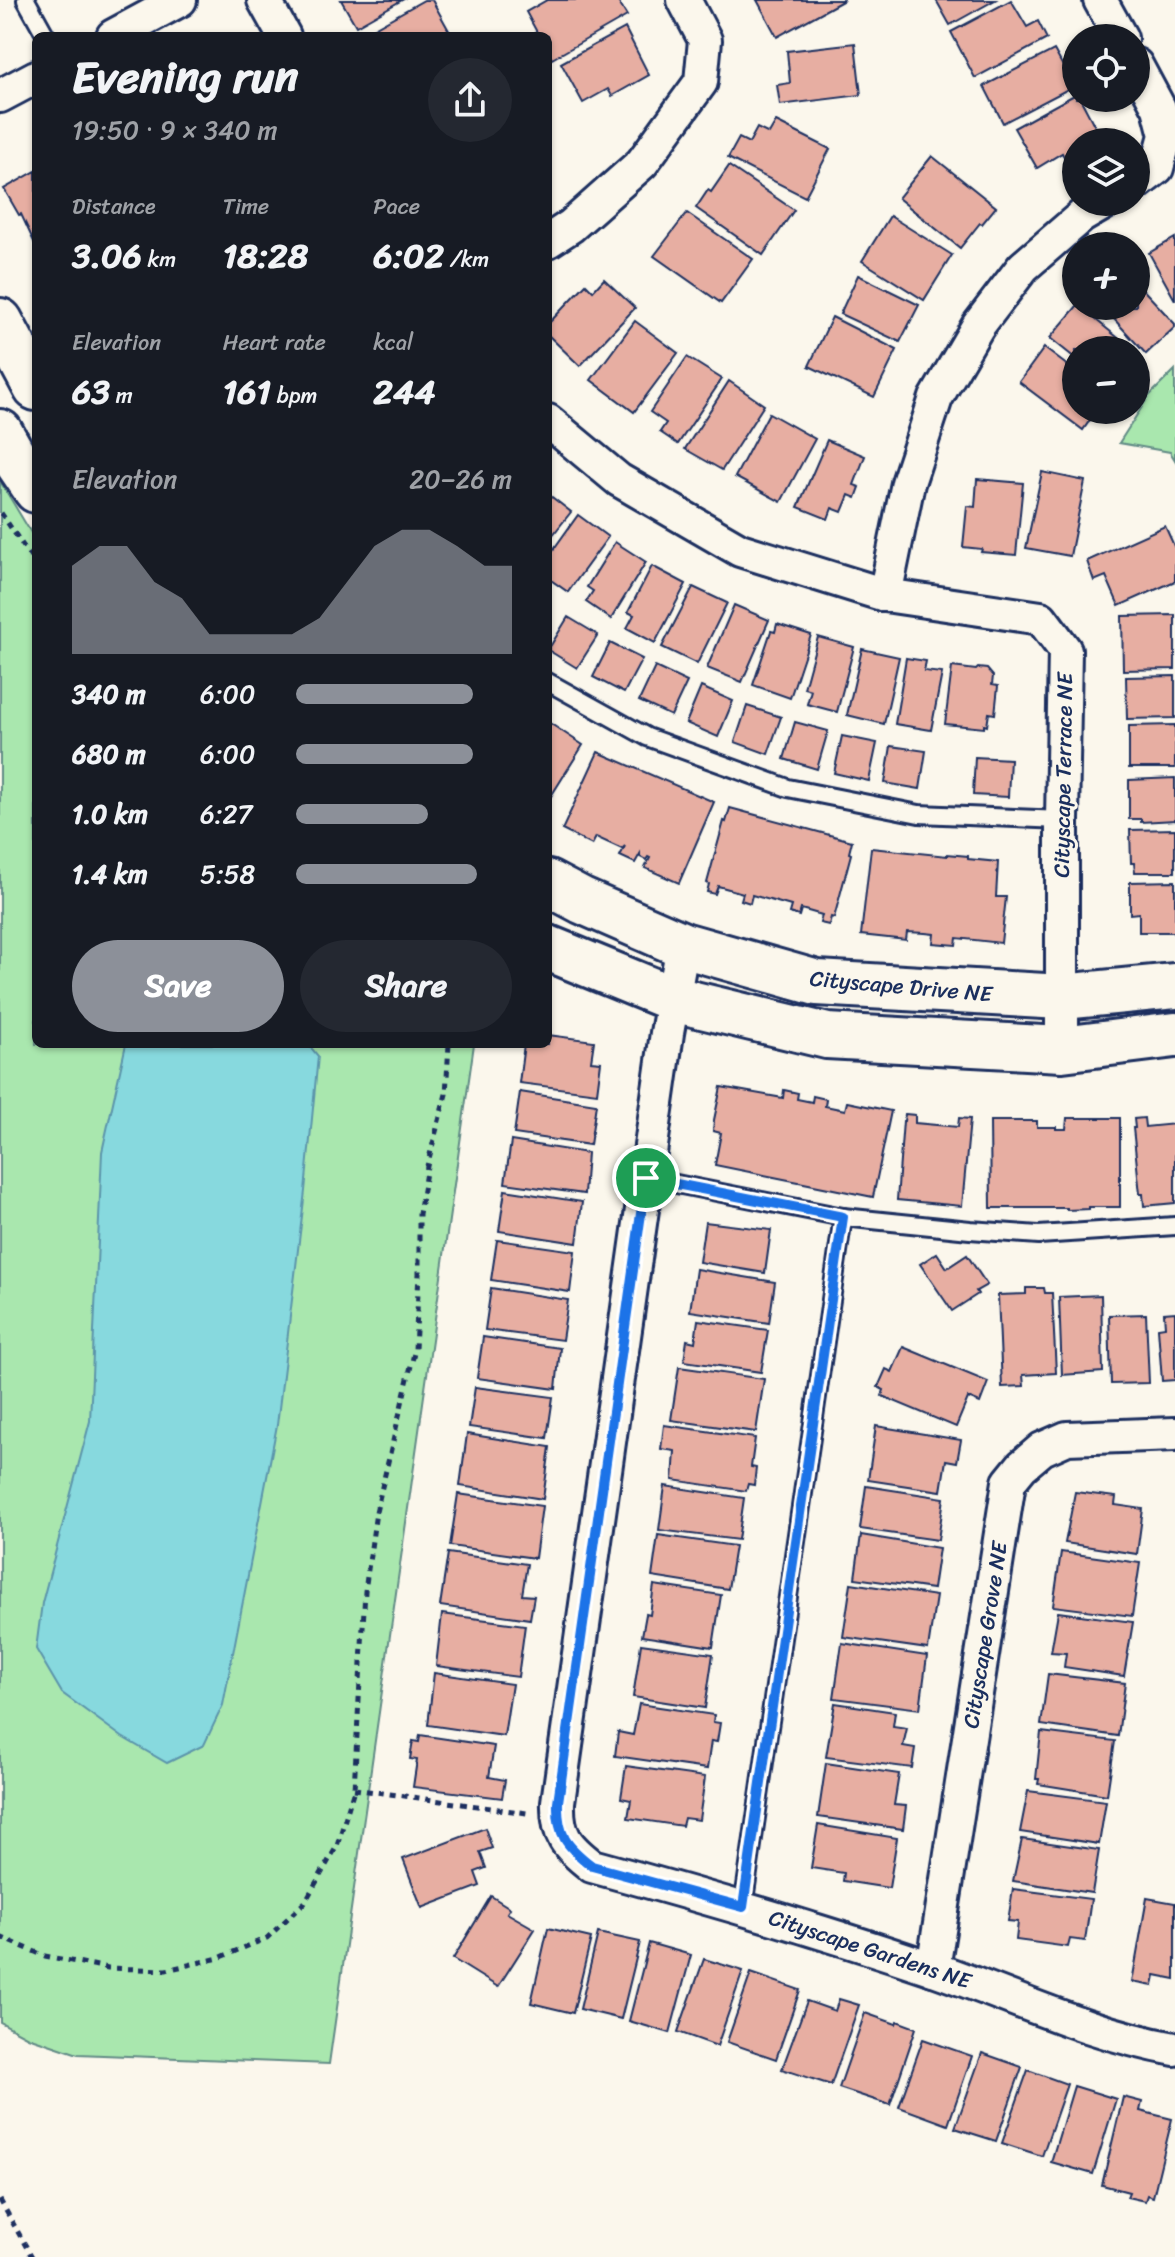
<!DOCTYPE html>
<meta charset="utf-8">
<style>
:root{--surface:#171b24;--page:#242831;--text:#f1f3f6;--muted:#9ea1a6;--accent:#8c9099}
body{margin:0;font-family:Sriracha,sans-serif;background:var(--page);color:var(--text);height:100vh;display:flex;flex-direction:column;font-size:30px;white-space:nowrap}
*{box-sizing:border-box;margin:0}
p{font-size:26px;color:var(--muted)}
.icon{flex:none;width:44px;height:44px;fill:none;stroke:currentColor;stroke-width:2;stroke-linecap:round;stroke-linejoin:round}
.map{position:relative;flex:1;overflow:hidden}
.drawer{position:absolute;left:32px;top:32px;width:520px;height:1016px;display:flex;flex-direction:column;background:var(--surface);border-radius:12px;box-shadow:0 2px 6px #0004}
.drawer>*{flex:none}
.controls{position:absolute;left:1062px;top:24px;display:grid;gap:16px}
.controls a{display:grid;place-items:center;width:88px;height:88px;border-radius:50%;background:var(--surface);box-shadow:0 2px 6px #0004;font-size:40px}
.pin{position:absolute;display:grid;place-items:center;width:68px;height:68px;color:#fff;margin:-34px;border:4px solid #fff;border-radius:50%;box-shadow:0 2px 8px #0007}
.round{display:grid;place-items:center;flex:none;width:84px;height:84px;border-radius:42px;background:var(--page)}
.headline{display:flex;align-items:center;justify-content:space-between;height:136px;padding:0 40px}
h1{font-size:44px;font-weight:700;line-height:60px}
.metrics{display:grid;grid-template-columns:repeat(3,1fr);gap:12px;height:136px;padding:8px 40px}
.metrics div{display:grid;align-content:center}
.metrics b{font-size:34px;font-weight:700}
.metrics small{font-size:22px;font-weight:400}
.metrics p{font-size:22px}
.chart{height:224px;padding:16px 40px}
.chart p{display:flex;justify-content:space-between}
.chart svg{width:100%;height:144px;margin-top:8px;fill:var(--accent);opacity:.7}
.button{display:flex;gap:16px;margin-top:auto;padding:16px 40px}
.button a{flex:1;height:92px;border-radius:48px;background:var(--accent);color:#fff;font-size:32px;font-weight:700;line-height:92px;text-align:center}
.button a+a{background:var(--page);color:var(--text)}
ul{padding:0 40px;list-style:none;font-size:26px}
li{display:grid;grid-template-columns:128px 96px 1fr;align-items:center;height:60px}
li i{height:20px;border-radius:10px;background:var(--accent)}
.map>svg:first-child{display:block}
</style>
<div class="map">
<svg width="1175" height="2257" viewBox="0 0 1175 2257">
<rect width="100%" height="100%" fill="#fbf7ec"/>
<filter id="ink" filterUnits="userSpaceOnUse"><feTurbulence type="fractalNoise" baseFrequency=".0125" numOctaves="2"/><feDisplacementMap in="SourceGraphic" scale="16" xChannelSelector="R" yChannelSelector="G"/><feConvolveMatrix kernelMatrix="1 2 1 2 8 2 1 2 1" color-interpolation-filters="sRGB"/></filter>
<g filter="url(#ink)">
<!-- green -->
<g fill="#a9e7ae" stroke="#628b86" stroke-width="2">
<path d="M1175,370V460L1170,452L1119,443L1149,396Z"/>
<path d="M0,481L36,541V1044H474L329,2064L78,2054L28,2037L0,2022Z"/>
</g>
<!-- water -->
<path fill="#87d9de" stroke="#5c95ab" stroke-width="2" d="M126,1044H308L318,1056L305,1191L277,1425L223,1705L204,1745L167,1763L122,1737L62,1693L36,1649L42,1603L90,1421L102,1152Z"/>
<!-- building -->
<g fill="#e7aea2" stroke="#1b2f5e" stroke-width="2">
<path d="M341,0H402L356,26Z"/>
<path d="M424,0H432L452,36H360Z"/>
<path d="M547,0H605L606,2L617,0L627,16L552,59L548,52V36H539L526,12Z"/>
<path d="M757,0H844L777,37Z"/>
<path d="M936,0H995L950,25Z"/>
<path d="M1011,0L1027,27L1038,21L1047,39L975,78L951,32Z"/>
<path d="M625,28L649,75L612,96L608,89L583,103L561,63Z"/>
<path d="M855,43L861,95L780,105L777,85L790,83L787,51Z"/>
<path d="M1054,50L1074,86L1003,123L984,86Z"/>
<path d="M1076,94V98H1080L1102,140L1098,142H1076V154L1066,160L1062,153L1037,168L1014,128Z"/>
<path d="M776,122L830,149L805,197L728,158L739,138L749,143L757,128L769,134Z"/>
<path d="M932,156L996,207L982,224L980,223L960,248L898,198Z"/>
<path d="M729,166L794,210L763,255L696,208L708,190L711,192Z"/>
<path d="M36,171V243L35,244L21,214L19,215L4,189Z"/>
<path d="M687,213L753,259L721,303L654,256Z"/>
<path d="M890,216L952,255L924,300L862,261Z"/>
<path d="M1175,238V300L1149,253Z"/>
<path d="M858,275L919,305L900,342L840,314Z"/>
<path d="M604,279L635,308L580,366L548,335V324L586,284L593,291Z"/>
<path d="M1136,282L1175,324V327L1146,354L1102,306H1136Z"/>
<path d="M1077,306H1079L1133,350H1076V359L1050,338Z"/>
<path d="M832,317L897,350L874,397L809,366Z"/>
<path d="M635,321L678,353L634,412L591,380Z"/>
<path d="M1044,348L1076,372V410H1097L1083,430L1019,382Z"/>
<path d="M687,357L722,379L678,444L660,432L666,423L650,412Z"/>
<path d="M729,381L764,405L722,470L685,449Z"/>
<path d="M769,413L815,439L781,502L735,477Z"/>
<path d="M827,440L865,456L854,485L860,487L856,498L849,495L842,512L832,508L828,519L798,507Z"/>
<path d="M1042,472L1085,481L1070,556L1026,548Z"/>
<path d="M977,479L1023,483L1016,555L981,552L982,549L963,547L967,506L975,507Z"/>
<path d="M548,494L571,512L548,541Z"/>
<path d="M578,515L608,537L568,592L548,578V557Z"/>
<path d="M1165,526L1175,548V581L1119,606L1106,576L1094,581L1087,561Z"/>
<path d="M615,542L646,562L611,619L586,602L593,591L587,587Z"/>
<path d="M652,566L686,584L655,643L627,628L634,615L628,612Z"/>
<path d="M693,587L727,603L697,664L662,647Z"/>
<path d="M734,605L769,620L742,682L707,668Z"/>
<path d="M1175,615V669L1123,670L1122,616Z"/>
<path d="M568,617L598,635L577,668L548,650Z"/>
<path d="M777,624L811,635L790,698L753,685L771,631L775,632Z"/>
<path d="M818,637L854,647L837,712L807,704L811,690L804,688Z"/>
<path d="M610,643L642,659L624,693L593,677Z"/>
<path d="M862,649L899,657L884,724L847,715Z"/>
<path d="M906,658L926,661L924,671L942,673L931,730L895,724Z"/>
<path d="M655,667L687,682L671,716L639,701Z"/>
<path d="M952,667L976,670L978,668L987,669L993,676L992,685L998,686L995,714L989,713L987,726L984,725V728L945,724Z"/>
<path d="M1175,676V718L1127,719L1126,677Z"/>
<path d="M701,687L733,701L718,737L686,723Z"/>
<path d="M747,706L781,717L768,754L735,742Z"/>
<path d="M548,722L583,745L548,801Z"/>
<path d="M795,722L828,731L817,769L784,759Z"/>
<path d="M1175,725V768H1129V726Z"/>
<path d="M842,736L877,743L869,781L834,773Z"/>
<path d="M891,746L926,751L920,789L885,783Z"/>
<path d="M598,752L714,802L679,883L645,868L650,858L648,857L646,860L640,857V854L635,863L620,856L625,846L622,849L596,837L592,845L562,830Z"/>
<path d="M975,757L1010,759L1008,797L973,795Z"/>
<path d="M1175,778V820L1141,822V819H1129V780Z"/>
<path d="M730,808L852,841L849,853L851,854L834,918L831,917L829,925L820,923L822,915L801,909L799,916L789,913L791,906L752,895L750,903L741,900L743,893L718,886L715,894L707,892L709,884L707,883L724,821L726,822Z"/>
<path d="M1175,829V872H1135L1134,863H1131L1130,830Z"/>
<path d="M871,848L947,856V854L968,856V859L998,862L996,897H1006L1001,943L957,938L956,945L933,943L934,934L925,933L907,932L906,940L861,935Z"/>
<path d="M1175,881V932H1139V913L1130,914V882Z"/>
<path d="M548,1035L594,1041L591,1061L601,1062L597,1093L519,1083L524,1044H548Z"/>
<path d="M721,1087L783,1098L784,1090L798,1093L797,1099L812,1102L813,1096L826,1099L825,1106L845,1110L847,1102L891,1111L873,1197L715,1165L721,1133L713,1131L714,1120Z"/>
<path d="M520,1092L596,1104L590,1145L514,1134Z"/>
<path d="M905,1114L915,1115V1123L958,1127L959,1118L970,1119L962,1206L897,1200L903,1121H904Z"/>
<path d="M1067,1118H1120V1207H1089V1209L1067,1210V1208H991L990,1121H1037V1127H1056V1129H1066Z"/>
<path d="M1144,1118L1145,1127L1175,1124V1203L1144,1206L1143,1194H1140L1133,1128H1135L1134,1119Z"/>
<path d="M511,1141L587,1153L584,1194L505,1183Z"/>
<path d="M505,1190L582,1202L577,1243L499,1231Z"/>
<path d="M705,1222L771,1230L765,1273L699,1262Z"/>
<path d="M497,1240L575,1251L570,1292L491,1280Z"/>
<path d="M937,1253L947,1268L967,1255L987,1285L976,1291L978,1294L952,1311L920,1264Z"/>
<path d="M696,1269L775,1282L769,1323L690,1311Z"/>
<path d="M491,1288L568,1300L562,1340L485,1330Z"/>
<path d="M1026,1288H1044L1045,1293H1052L1056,1373L1023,1375L1024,1386L1002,1387L998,1295L1026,1294Z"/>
<path d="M1101,1295L1103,1372L1062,1375L1059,1297Z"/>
<path d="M1175,1312V1380L1162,1381L1158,1328L1165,1327L1164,1313Z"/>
<path d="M1146,1314L1149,1383L1111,1384L1109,1315Z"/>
<path d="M698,1320L768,1330L761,1372L684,1361L687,1340L695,1342Z"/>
<path d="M483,1337L560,1348L556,1389L477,1378Z"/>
<path d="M903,1347L988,1382L980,1403L968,1398L956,1427L882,1396L884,1390L878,1387L886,1369L892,1372Z"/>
<path d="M679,1367L764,1379L756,1432L671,1420Z"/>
<path d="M475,1387L553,1397L547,1438L469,1427Z"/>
<path d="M664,1425L755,1438L751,1467L756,1468L754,1485L748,1484L746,1491L673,1480L675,1451L661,1449Z"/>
<path d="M876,1426L961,1440L957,1462L946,1460L941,1491L868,1480Z"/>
<path d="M467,1434L550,1447L543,1499L460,1486Z"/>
<path d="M665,1486L744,1498L738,1540L659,1530Z"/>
<path d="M866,1486L944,1498L938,1540L860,1529Z"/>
<path d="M1075,1492L1116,1497L1115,1505L1143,1509L1137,1554L1065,1543Z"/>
<path d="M458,1494L542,1506L535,1558L450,1546Z"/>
<path d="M658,1535L735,1546L728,1589L652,1577Z"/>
<path d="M861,1535L939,1548L933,1589L855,1578Z"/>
<path d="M1061,1552L1140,1563L1132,1616L1053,1606Z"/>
<path d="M448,1553L527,1564L522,1595L534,1596L530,1619L440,1606Z"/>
<path d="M851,1583L936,1596L928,1649L843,1637Z"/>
<path d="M654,1585L721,1595L713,1647L642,1636L646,1614L650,1615Z"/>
<path d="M1058,1612L1133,1622L1124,1676L1064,1667L1066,1653L1051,1652Z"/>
<path d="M442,1614L525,1625L518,1677L436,1666Z"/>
<path d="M842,1643L927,1656L920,1709L834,1698Z"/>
<path d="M641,1644L713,1654L705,1708L633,1697Z"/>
<path d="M434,1673L512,1684L504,1736L428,1725Z"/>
<path d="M1048,1674L1125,1683L1118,1736L1041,1725Z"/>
<path d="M835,1703L895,1712L893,1726L907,1728L903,1746L915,1748L912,1768L826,1757Z"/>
<path d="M639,1704L714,1715L713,1722L720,1723L717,1742L711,1741L707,1769L615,1756L618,1732L633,1735Z"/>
<path d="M1041,1732L1115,1741L1107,1795L1038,1784L1039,1779H1036Z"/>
<path d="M420,1735L494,1746L489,1777L505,1780L502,1798L413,1787L417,1760L410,1759L413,1741L419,1742Z"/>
<path d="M826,1763L899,1774L894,1805L906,1806L903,1829L818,1817Z"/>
<path d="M626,1766L705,1777L699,1820L684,1818L682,1826L628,1818L631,1800L621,1798Z"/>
<path d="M1028,1791L1106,1801L1099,1844L1020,1832Z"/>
<path d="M818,1825L897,1838L889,1888L843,1881L844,1873L811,1868Z"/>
<path d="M485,1828L492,1848L480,1852L486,1868L475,1872L480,1886L422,1908L403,1859Z"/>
<path d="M1022,1839L1099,1850L1092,1893L1013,1881Z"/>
<path d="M1013,1889L1091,1899L1085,1941L1070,1939L1068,1947L1016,1940L1018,1922L1008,1921Z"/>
<path d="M491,1896L510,1908L507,1913L535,1929L498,1987L453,1959Z"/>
<path d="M1147,1898L1175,1903V1979L1155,1975L1153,1986L1132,1982Z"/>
<path d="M548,1928L591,1938L573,2013L531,2003Z"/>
<path d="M598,1933L640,1942L621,2019L580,2009Z"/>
<path d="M649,1943L691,1955L670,2033L629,2021Z"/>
<path d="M704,1959L743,1971L717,2046L678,2032Z"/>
<path d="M751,1973L800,1990L776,2059L727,2042Z"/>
<path d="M839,1999L859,2005L831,2085L782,2069L807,2001L835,2011Z"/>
<path d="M865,2013L896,2024L897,2021L916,2028L890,2105L839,2088Z"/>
<path d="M923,2039L972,2056L948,2125L899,2107Z"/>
<path d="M982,2053L1022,2067L996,2141L955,2128Z"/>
<path d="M1028,2070L1067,2084L1042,2156L1002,2143Z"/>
<path d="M1074,2086L1116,2099L1093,2174L1051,2162Z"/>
<path d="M1123,2097L1142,2102L1140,2111L1172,2119L1153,2197L1147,2195L1145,2201L1127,2197L1129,2192L1102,2185Z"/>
</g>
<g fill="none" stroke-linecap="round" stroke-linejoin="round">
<!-- lane casing -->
<g stroke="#1b2f5e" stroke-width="22">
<g id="lane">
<path d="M26,0L46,36"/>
<path d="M548,682L647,737L788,788L919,814L1062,820"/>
<path d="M646,1178L843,1217L970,1230L1039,1235L1175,1226"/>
<path d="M743,1907L843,1217"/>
</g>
</g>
<!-- street casing -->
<g stroke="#1b2f5e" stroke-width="38">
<g id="street">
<path d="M264,0L284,36"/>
<path d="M1100,0L1121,38"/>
<path d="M113,36L180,0"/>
<path d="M1136,65L1159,108L1166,135L1157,168L1136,184"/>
<path d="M0,96L36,77"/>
<path d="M548,241L571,226L642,163L701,82L705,40L684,0"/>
<path d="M548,421L619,480L740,550L885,595L1041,618L1065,650L1062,820V1049"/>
<path d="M885,595L908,483L936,398L978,326L1023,267L1082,216L1106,202"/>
<path d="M683,945L667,1033L558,1802C557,1835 566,1846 592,1866C706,1897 819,1930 931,1968C1012,1996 1090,2034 1175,2049"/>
<path d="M933,1969L1009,1482L1022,1466L1042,1449L1067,1438L1175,1434"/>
</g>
</g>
<!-- secondary casing -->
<g stroke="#1b2f5e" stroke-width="50">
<g id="secondary">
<path d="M0,321L36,388"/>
<path d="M0,432L17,462L36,490"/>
<path d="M548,883L582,901L683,945L817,983L1062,997L1175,986"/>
<path d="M548,948L673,999L827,1036L1062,1049L1175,1035"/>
</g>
</g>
<!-- path -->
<g stroke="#1b2f5e" stroke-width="5" stroke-dasharray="6 6" stroke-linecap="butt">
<path d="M1,513L36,565"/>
<path d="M354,1789L527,1813"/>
<path d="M0,1937L45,1956L108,1968L166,1970L219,1958L267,1938L305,1902L337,1846L354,1789L365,1591L376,1512L415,1349L419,1274V1214L427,1166L446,1094L449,1044"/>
<path d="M0,2200L32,2257"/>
</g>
<!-- lane -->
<use href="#lane" stroke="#fbf7ec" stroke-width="16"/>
<!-- street -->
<use href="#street" stroke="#fbf7ec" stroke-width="32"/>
<!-- secondary -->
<use href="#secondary" stroke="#fbf7ec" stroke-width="44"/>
</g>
</g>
<g fill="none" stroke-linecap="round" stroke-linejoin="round" filter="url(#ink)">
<!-- route casing -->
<g stroke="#fff" stroke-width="16">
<path id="route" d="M646,1178L843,1217L743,1907L592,1866C566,1846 557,1835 558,1802Z"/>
</g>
<!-- route -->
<use href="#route" stroke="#1a73e8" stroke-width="10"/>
</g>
<g text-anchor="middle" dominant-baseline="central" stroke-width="6" stroke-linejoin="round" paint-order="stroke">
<!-- street labels -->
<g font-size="22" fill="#1b2f5e" stroke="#fbf7ec">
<text transform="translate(1063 775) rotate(-89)">Cityscape Terrace NE</text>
<text transform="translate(901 986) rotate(5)">Cityscape Drive NE</text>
<text transform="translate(985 1635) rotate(-81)">Cityscape Grove NE</text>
<text transform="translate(870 1949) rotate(18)">Cityscape Gardens NE</text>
</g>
</g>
</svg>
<div class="controls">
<a><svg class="icon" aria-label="locate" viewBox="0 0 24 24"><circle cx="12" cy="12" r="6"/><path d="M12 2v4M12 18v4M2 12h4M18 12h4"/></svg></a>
<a><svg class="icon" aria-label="layers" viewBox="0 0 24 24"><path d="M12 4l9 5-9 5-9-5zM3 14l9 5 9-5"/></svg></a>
<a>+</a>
<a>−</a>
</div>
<div class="pin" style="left:646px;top:1178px;background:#1e9e55"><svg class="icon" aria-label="arrive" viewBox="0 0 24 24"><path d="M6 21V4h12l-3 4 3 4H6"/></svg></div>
<section class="drawer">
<div class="headline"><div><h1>Evening run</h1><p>19:50 · 9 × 340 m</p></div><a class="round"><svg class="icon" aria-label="share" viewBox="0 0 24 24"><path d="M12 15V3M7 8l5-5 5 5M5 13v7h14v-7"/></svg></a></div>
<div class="metrics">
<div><p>Distance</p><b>3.06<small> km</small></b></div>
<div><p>Time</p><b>18:28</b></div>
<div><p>Pace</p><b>6:02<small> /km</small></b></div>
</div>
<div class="metrics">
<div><p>Elevation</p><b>63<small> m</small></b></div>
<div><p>Heart rate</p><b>161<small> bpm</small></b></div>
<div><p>kcal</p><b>244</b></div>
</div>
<div class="chart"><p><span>Elevation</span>20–26 m</p>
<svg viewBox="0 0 160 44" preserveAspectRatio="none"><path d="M0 44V17L10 11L20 11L30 22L40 27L50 38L60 38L70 38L80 38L90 33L100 22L110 11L120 6L130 6L140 11L150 17L160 17V44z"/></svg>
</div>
<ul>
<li><b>340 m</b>6:00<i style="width:82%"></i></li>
<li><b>680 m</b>6:00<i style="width:82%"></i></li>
<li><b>1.0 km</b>6:27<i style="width:61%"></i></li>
<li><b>1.4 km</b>5:58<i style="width:84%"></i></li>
</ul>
<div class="button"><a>Save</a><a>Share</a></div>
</section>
</div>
